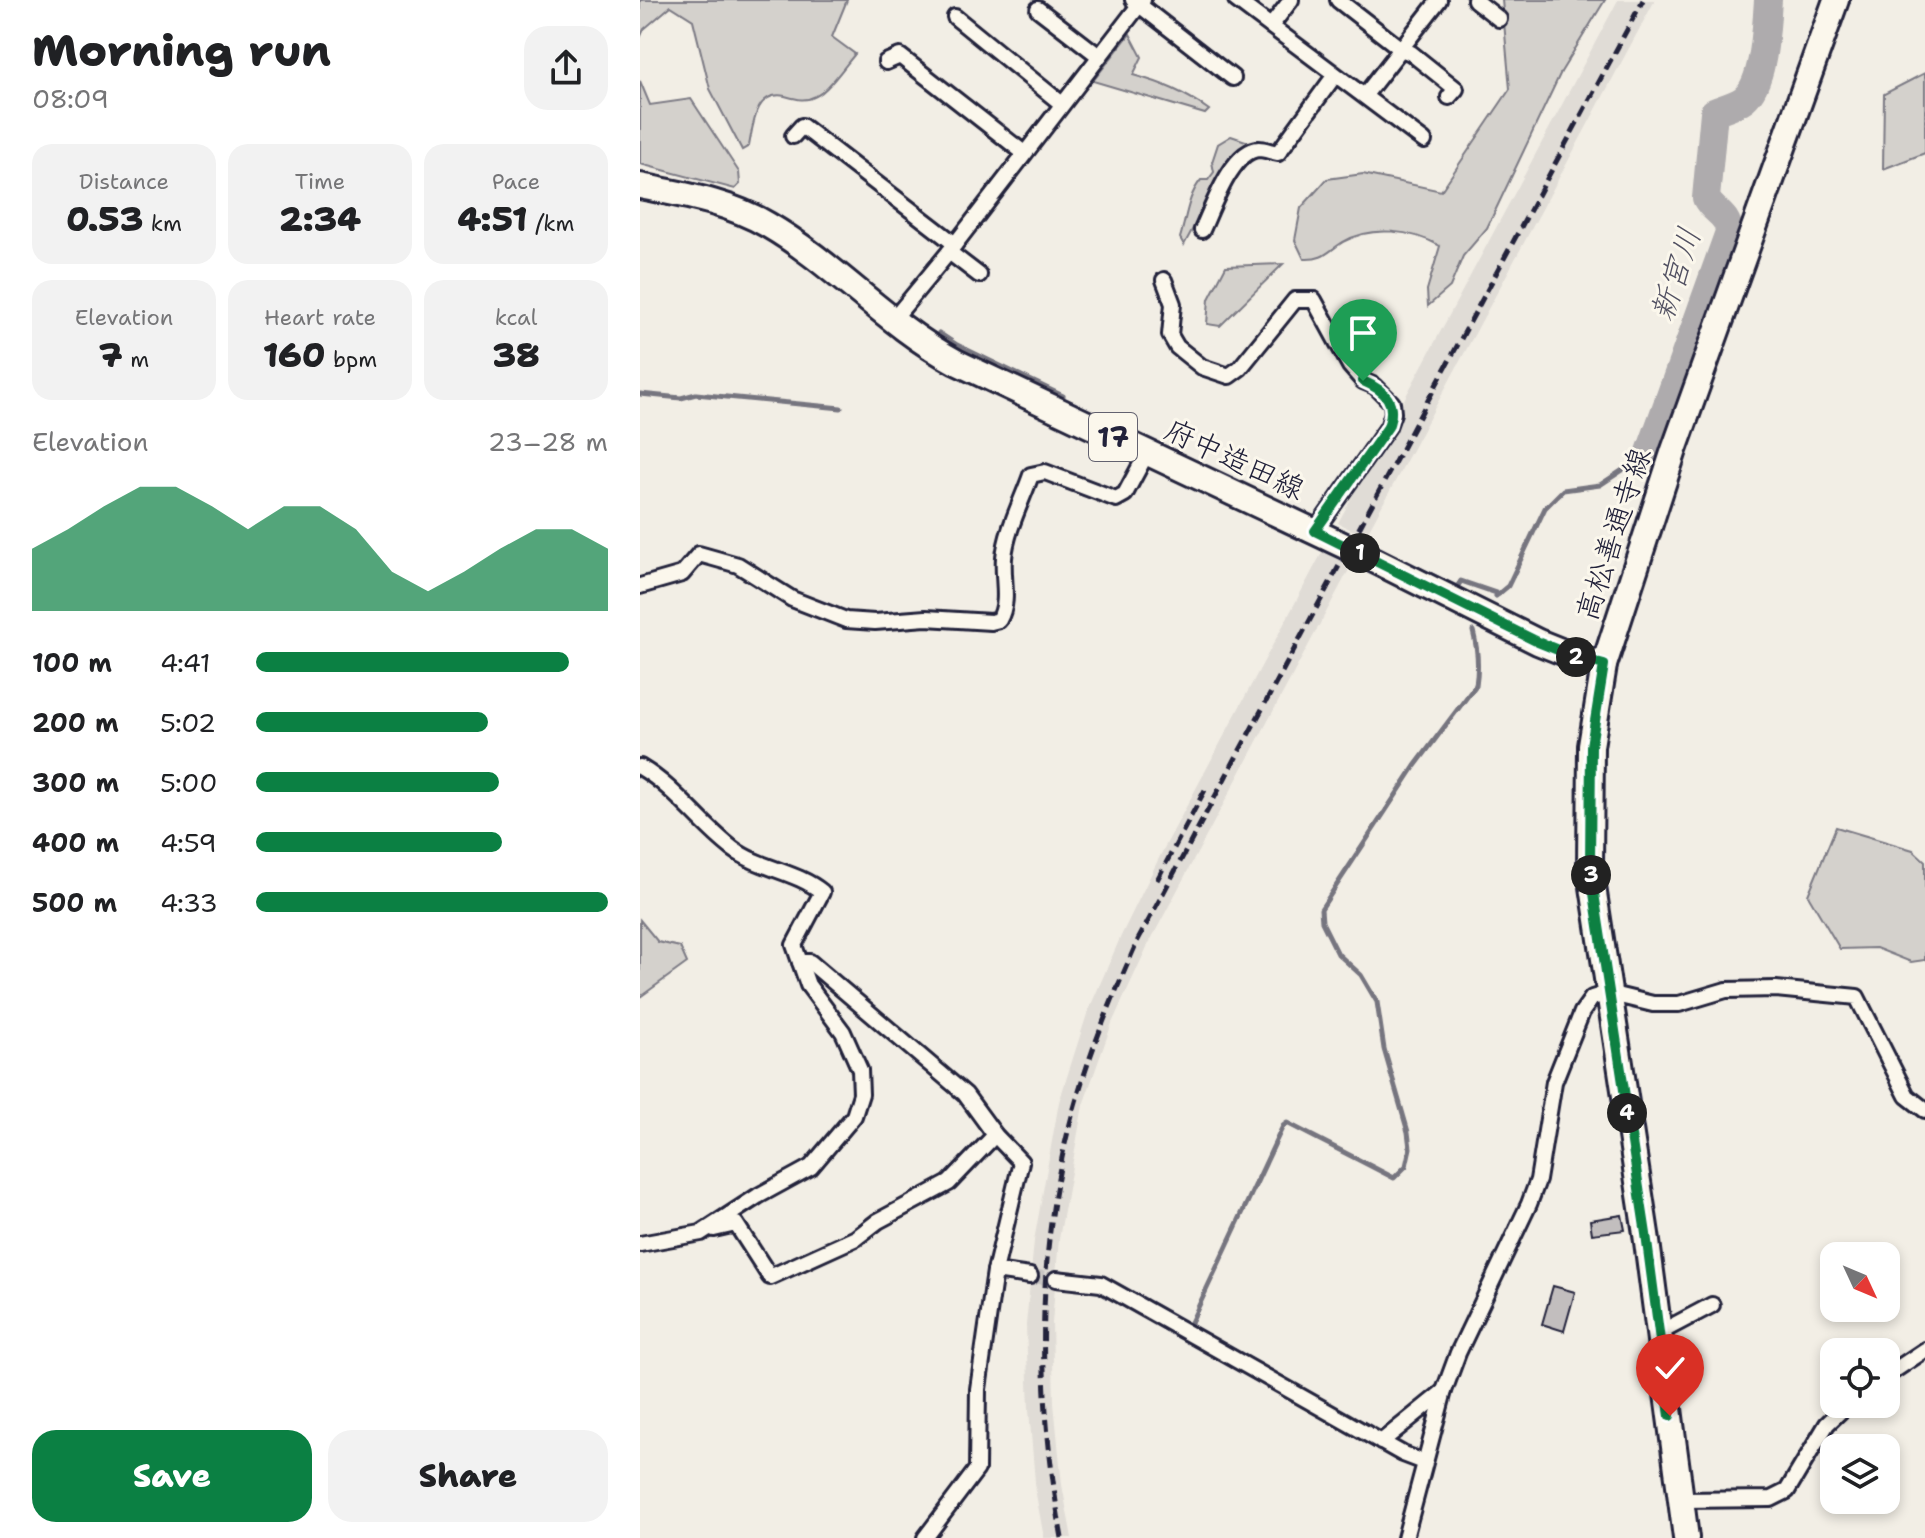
<!DOCTYPE html>
<meta charset="utf-8">
<style>
:root{--surface:#fff;--page:#f2f2f2;--text:#202124;--muted:#757577;--accent:#0b8043}
body{margin:0;font-family:"Shantell Sans","Klee One",sans-serif;background:var(--page);color:var(--text);height:100vh;display:flex;flex-direction:column;font-size:30px;white-space:nowrap}
*{box-sizing:border-box;margin:0}
p{font-size:26px;color:var(--muted)}
.icon{flex:none;width:44px;height:44px;fill:none;stroke:currentColor;stroke-width:2;stroke-linecap:round;stroke-linejoin:round}
.map{position:relative;flex:1;overflow:hidden}
.sheet{display:flex;flex-direction:column;background:var(--surface);width:640px}
.sheet>*{flex:none}
.needle{width:52px;rotate:134deg}
.buttons{position:absolute;left:1180px;top:1242px;display:grid;gap:16px}
.buttons a{display:grid;place-items:center;width:80px;height:80px;border-radius:16px;background:var(--surface);box-shadow:0 4px 12px #0003;font-size:40px}
.pin{position:absolute;display:grid;place-items:center;width:68px;height:68px;color:#fff;margin:-82px -34px;border-radius:50% 50% 50% 0;rotate:-45deg;box-shadow:0 0 8px #0007}
.pin .icon{rotate:45deg}
.km{position:absolute;width:40px;height:40px;margin:-20px;border-radius:50%;background:#222;color:#fff;font-size:22px;line-height:40px;text-align:center}
.round{display:grid;place-items:center;flex:none;width:84px;height:84px;border-radius:24px;background:var(--page)}
.headline{display:flex;align-items:center;justify-content:space-between;height:136px;padding:0 32px}
h1{font-size:44px;font-weight:800;line-height:60px}
.metrics{display:grid;grid-template-columns:repeat(3,1fr);gap:12px;height:136px;padding:8px 32px}
.metrics div{display:grid;align-content:center;border-radius:20px;background:var(--page);text-align:center}
.metrics b{font-size:34px;font-weight:800}
.metrics small{font-size:22px;font-weight:400}
.metrics p{font-size:22px}
.chart{height:224px;padding:16px 32px}
.chart p{display:flex;justify-content:space-between}
.chart svg{width:100%;height:144px;margin-top:8px;fill:var(--accent);opacity:.7}
.primary-button{display:flex;gap:16px;margin-top:auto;padding:16px 32px}
.primary-button a{flex:1;height:92px;border-radius:24px;background:var(--accent);color:#fff;font-size:32px;font-weight:800;line-height:92px;text-align:center}
.primary-button a+a{background:var(--page);color:var(--text)}
ul{padding:0 32px;list-style:none;font-size:26px}
li{display:grid;grid-template-columns:128px 96px 1fr;align-items:center;height:60px}
li i{height:20px;border-radius:10px;background:var(--accent)}
main{display:flex;flex:1;min-height:0}
.map>svg:first-child{display:block}
</style>
<main>
<section class="sheet">
<div class="headline"><div><h1>Morning run</h1><p>08:09</p></div><a class="round"><svg class="icon" aria-label="share" viewBox="0 0 24 24"><path d="M12 15V3M7 8l5-5 5 5M5 13v7h14v-7"/></svg></a></div>
<div class="metrics">
<div><p>Distance</p><b>0.53<small> km</small></b></div>
<div><p>Time</p><b>2:34</b></div>
<div><p>Pace</p><b>4:51<small> /km</small></b></div>
</div>
<div class="metrics">
<div><p>Elevation</p><b>7<small> m</small></b></div>
<div><p>Heart rate</p><b>160<small> bpm</small></b></div>
<div><p>kcal</p><b>38</b></div>
</div>
<div class="chart"><p><span>Elevation</span>23–28 m</p>
<svg viewBox="0 0 160 44" preserveAspectRatio="none"><path d="M0 44V25L10 19L20 12L30 6L40 6L50 12L60 19L70 12L80 12L90 19L100 32L110 38L120 32L130 25L140 19L150 19L160 25V44z"/></svg>
</div>
<ul>
<li><b>100 m</b>4:41<i style="width:89%"></i></li>
<li><b>200 m</b>5:02<i style="width:66%"></i></li>
<li><b>300 m</b>5:00<i style="width:69%"></i></li>
<li><b>400 m</b>4:59<i style="width:70%"></i></li>
<li><b>500 m</b>4:33<i style="width:100%"></i></li>
</ul>
<div class="primary-button"><a>Save</a><a>Share</a></div>
</section>
<div class="map">
<svg width="1285" height="1538" viewBox="0 0 1285 1538">
<rect width="100%" height="100%" fill="#f2eee5"/>
<filter id="ink" filterUnits="userSpaceOnUse"><feTurbulence type="fractalNoise" baseFrequency=".0125" numOctaves="2"/><feDisplacementMap in="SourceGraphic" scale="16" xChannelSelector="R" yChannelSelector="G"/><feConvolveMatrix kernelMatrix="1 2 1 2 8 2 1 2 1" color-interpolation-filters="sRGB"/></filter>
<g filter="url(#ink)">
<!-- built -->
<g fill="#e0dcd6">
<path d="M978,0H1015L725,537L698,523Z"/>
<path d="M685,547L713,562L507,947L472,1023L443,1105L419,1239L412,1323L414,1403L422,1485L432,1538H404L396,1494L389,1410L386,1325L394,1241L419,1102L447,1014L481,936L521,854Z"/>
</g>
<!-- green -->
<g fill="#d4d1cc" stroke="#7b7a84" stroke-width="2">
<path d="M0,0H207L192,37L215,54C206,64 188,91 176,96C165,102 156,99 145,96C115,90 113,126 109,146L102,150L70,89L53,20L31,6L4,29L0,38Z"/>
<path d="M862,0H965L921,72L847,228L823,256L810,287L788,306L787,290L800,246C772,230 732,225 703,242C687,252 684,260 664,259L655,240L661,208L687,179L723,174L801,191L870,89Z"/>
<path d="M490,34L502,57L493,75C522,83 544,92 569,110L565,114L453,81Z"/>
<path d="M1285,73V153L1243,169L1244,94Z"/>
<path d="M0,81L10,105L51,99L99,172L100,184L95,189L0,164Z"/>
<path d="M591,136L612,143L591,158L544,245L540,238C546,219 548,195 561,180H568L574,172L572,162L578,144Z"/>
<path d="M643,264L580,326L567,324L569,299L586,266Z"/>
<path d="M1196,827L1273,850L1285,861V960L1271,962L1236,948L1200,949L1168,895Z"/>
<path d="M0,920L18,942L40,947L47,963L0,997Z"/>
</g>
<g fill="none" stroke-linecap="round" stroke-linejoin="round">
<!-- stream -->
<g stroke="#76747f" stroke-width="5">
<path d="M299,333L317,345L423,396"/>
<path d="M0,394L41,398L56,394L201,408"/>
<path d="M685,523L733,546"/>
<path d="M764,562L817,587L821,581L859,594"/>
<path d="M856,596L868,586L905,508L923,490L960,485L1010,452"/>
<path d="M547,1331L643,1126L647,1123L754,1178L766,1166L770,1148L768,1132L744,1049L737,1002L721,975L698,954L682,922L681,909L775,766L836,685C839,666 838,650 833,631"/>
</g>
<!-- river -->
<path stroke="#aeabad" stroke-width="28" d="M1010,452L1089,232C1088,214 1073,212 1066,198L1074,112C1084,108 1096,105 1104,99C1125,82 1126,25 1128,0"/>
</g>
<!-- building -->
<g fill="#c2bebe" stroke="#22223b" stroke-width="2">
<path d="M982,1215L985,1230L952,1234L950,1220Z"/>
<path d="M913,1286L935,1292L924,1331L902,1324Z"/>
</g>
<g fill="none" stroke-linecap="round" stroke-linejoin="round">
<!-- minor-tunnel -->
<path stroke="#c8c5c3" stroke-width="14" stroke-dasharray="14 7" stroke-linecap="butt" d="M390,1276L416,1279"/>
<!-- minor casing -->
<g stroke="#22223b" stroke-width="20">
<g id="minor">
<path d="M493,0L593,78"/>
<path d="M596,0L784,141"/>
<path d="M698,0L761,49L771,53L816,89L809,97"/>
<path d="M835,0L859,19"/>
<path d="M398,9L459,56"/>
<path d="M315,17L422,104"/>
<path d="M631,26L651,0"/>
<path d="M246,62L260,56L384,153"/>
<path d="M725,95L799,0"/>
<path d="M153,136L162,126L315,244"/>
<path d="M562,230C572,209 592,150 619,149C624,149 632,152 638,153L695,75"/>
<path d="M309,252L339,275"/>
<path d="M524,280L533,304L530,335L537,347L562,367L589,376L600,368L655,300H674L710,366L723,381L735,386L752,403L753,413L748,427L675,531"/>
<path d="M252,321L309,252L503,0"/>
<path d="M0,586L42,574L59,554L98,565L152,599L206,620L235,622L286,618L351,622L359,620C370,601 362,579 364,558C366,531 382,501 391,475L405,472L476,499L485,494L507,453"/>
<path d="M0,767C36,788 60,824 93,849C120,869 156,871 182,892L154,945L168,985L203,1032L220,1070L221,1094L214,1116L171,1167L118,1196L61,1233L0,1244"/>
<path d="M160,962H170L325,1094L355,1135L381,1162L355,1271L338,1389L337,1469L285,1538"/>
<path d="M74,1229L96,1224L130,1277L216,1238L238,1221L309,1183L355,1135"/>
<path d="M355,1271L390,1276"/>
<path d="M416,1279L461,1284L763,1454L784,1462"/>
<path d="M1019,1333L1072,1305"/>
<path d="M1246,1376L1285,1350"/>
<path d="M741,1442L804,1391"/>
<path d="M1041,1500L1131,1499L1147,1491L1187,1424L1208,1404"/>
<path d="M765,1538L804,1391L818,1353L889,1204L898,1180L914,1082L942,1012L952,998L968,993L1013,1004H1039L1086,990L1136,989L1217,997L1267,1096L1285,1110"/>
</g>
</g>
<!-- primary casing -->
<g stroke="#22223b" stroke-width="30">
<g id="primary">
<path d="M0,186C44,195 89,202 128,225C195,264 246,324 316,362L726,556L898,642L938,658L964,665"/>
<path d="M1046,1538L1006,1234L950,867L951,746L964,665L1034,450L1196,0"/>
</g>
</g>
<!-- minor -->
<use href="#minor" stroke="#fbf7ec" stroke-width="14"/>
<!-- primary -->
<use href="#primary" stroke="#fbf7ec" stroke-width="24"/>
<!-- rail -->
<g stroke="#22223b" stroke-width="5" stroke-dasharray="12 6" stroke-linecap="butt">
<path d="M517,880L566,788"/>
<path d="M422,1538C396,1395 395,1246 435,1105C451,1048 474,994 498,940L1003,0"/>
</g>
</g>
</g>
<g fill="none" stroke-linecap="round" stroke-linejoin="round" filter="url(#ink)">
<!-- route casing -->
<g stroke="#fff" stroke-width="16">
<path id="route" d="M723,381C746,391 757,402 748,427L675,531L898,642L938,658L964,665L951,746L950,867L1006,1234L1030,1416"/>
</g>
<!-- route -->
<use href="#route" stroke="#0b8043" stroke-width="10"/>
</g>
<g text-anchor="middle" dominant-baseline="central" stroke-width="6" stroke-linejoin="round" paint-order="stroke">
<!-- shield labels -->
<rect fill="#fbf7ec" stroke="#636270" stroke-width="2" x="449" y="413" width="48" height="48" rx="6"/>
<g font-size="28" font-weight="bold" fill="#22223b">
<text x="473" y="437">17</text>
</g>
<!-- street labels -->
<g font-size="30" fill="#22223b" stroke="#fbf7ec">
<text transform="translate(595 459) rotate(25)">府中造田線</text>
<text transform="translate(973 534) rotate(-72)">高松善通寺線</text>
</g>
<!-- water labels -->
<g font-size="32" font-style="italic" fill="#535263" stroke="#fbf7ec">
<text transform="translate(1035 274) rotate(-72)">新宮川</text>
</g>
</g>
</svg>
<div class="buttons">
<a><svg class="needle" viewBox="-14 -14 28 28"><path d="M0-13l5 13h-10z" fill="#e53935"/><path d="M0 13l5-13h-10z" fill="#757577"/></svg></a>
<a><svg class="icon" aria-label="locate" viewBox="0 0 24 24"><circle cx="12" cy="12" r="6"/><path d="M12 2v4M12 18v4M2 12h4M18 12h4"/></svg></a>
<a><svg class="icon" aria-label="layers" viewBox="0 0 24 24"><path d="M12 4l9 5-9 5-9-5zM3 14l9 5 9-5"/></svg></a>
</div>
<div class="pin" style="left:723px;top:381px;background:#1e9e55"><svg class="icon" aria-label="arrive" viewBox="0 0 24 24"><path d="M6 21V4h12l-3 4 3 4H6"/></svg></div>
<div class="pin" style="left:1030px;top:1416px;background:#d93025"><svg class="icon" aria-label="check" viewBox="0 0 24 24"><path d="M5 12l5 5 9-10"/></svg></div>
<b class="km" style="left:720px;top:553px">1</b>
<b class="km" style="left:936px;top:657px">2</b>
<b class="km" style="left:951px;top:875px">3</b>
<b class="km" style="left:987px;top:1113px">4</b>
</div>
</main>
